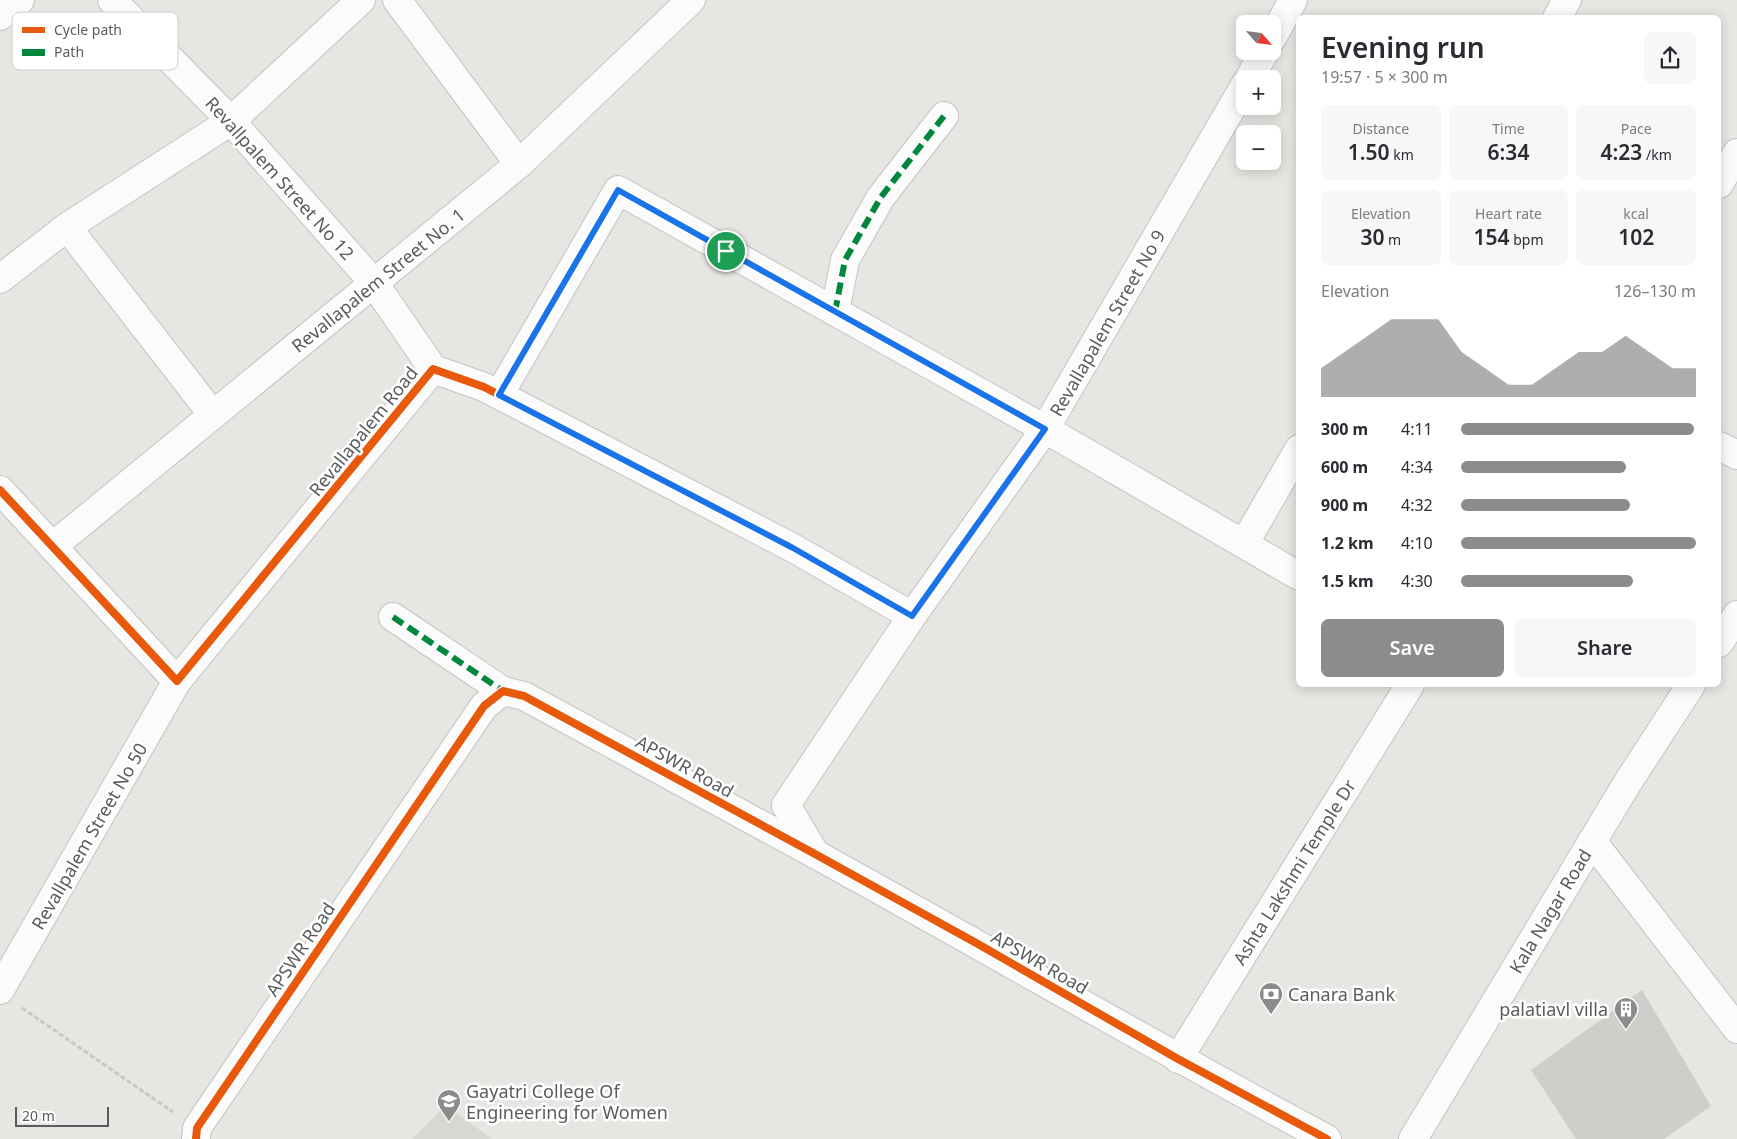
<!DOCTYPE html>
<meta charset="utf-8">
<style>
:root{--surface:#fff;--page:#f7f7f7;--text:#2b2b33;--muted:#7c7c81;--accent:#8b8c8d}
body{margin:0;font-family:"Noto Sans",sans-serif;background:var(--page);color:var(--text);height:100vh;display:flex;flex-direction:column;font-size:19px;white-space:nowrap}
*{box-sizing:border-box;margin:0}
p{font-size:16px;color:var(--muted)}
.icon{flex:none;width:28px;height:28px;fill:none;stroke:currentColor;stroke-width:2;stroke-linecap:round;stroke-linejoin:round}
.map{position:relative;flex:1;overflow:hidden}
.details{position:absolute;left:1296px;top:15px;width:425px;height:672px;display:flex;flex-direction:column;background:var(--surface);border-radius:8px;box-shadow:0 2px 12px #0003}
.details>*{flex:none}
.needle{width:32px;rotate:118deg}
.tools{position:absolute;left:1236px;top:15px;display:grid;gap:10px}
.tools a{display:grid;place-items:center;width:45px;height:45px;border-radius:8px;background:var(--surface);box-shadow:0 2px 12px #0003;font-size:25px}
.scale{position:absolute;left:15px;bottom:12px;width:94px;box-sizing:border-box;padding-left:5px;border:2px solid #595c5f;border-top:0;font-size:14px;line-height:18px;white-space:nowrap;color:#595c5f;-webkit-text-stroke:4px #fff;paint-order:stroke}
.pin{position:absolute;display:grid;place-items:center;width:42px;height:42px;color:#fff;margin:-21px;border:2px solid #fff;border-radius:50%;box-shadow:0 1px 5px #0007}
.round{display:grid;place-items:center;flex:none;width:52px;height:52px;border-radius:8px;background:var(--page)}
.summary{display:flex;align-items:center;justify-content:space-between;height:85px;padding:0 25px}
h1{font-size:28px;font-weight:600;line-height:38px}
.metrics{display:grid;grid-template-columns:repeat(3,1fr);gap:8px;height:85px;padding:5px 25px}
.metrics div{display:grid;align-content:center;border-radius:8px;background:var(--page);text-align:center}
.metrics b{font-size:21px;font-weight:600}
.metrics small{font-size:14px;font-weight:400}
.metrics p{font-size:14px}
.chart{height:140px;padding:10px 25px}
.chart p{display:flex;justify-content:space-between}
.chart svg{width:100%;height:90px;margin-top:5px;fill:var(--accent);opacity:.7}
.action{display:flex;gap:10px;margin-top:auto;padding:10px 25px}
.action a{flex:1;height:58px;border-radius:8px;background:var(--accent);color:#fff;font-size:20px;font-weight:600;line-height:58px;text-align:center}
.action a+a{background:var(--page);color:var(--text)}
ul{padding:0 25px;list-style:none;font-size:16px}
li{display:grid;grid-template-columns:80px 60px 1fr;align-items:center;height:38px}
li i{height:12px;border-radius:6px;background:var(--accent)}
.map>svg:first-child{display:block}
</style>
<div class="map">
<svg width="1737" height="1139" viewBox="0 0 1737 1139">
<rect width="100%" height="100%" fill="#e8e6e2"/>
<!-- education -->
<path fill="#d9d7d2" d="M446,1105L492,1139H412Z"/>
<!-- building -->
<path fill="#cfcecb" d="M1642,990L1711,1106L1664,1139H1576L1531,1070Z"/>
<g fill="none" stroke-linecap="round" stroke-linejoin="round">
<!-- street casing -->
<g stroke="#c4c3c3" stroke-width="30">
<g id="street">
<path d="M112,0L231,121L374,283L433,369"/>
<path d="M397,0L519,164"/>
<path d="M0,16L20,0"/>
<path d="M1557,18L1567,0"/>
<path d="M1272,38L1293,0"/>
<path d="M1249,79L1265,51"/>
<path d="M1719,184L1737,153"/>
<path d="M67,227L213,415"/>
<path d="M0,279L67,227L231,121L361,0"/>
<path d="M835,312L845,260L881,197L944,116"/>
<path d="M499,395L618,190L1045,429L1299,576"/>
<path d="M1719,446L1737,455"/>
<path d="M0,490L177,681L433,369L484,387L793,548L912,616"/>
<path d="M1244,544L1299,449"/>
<path d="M53,546L519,164L691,0"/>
<path d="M393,617L503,691"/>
<path d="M1592,841L1737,1029"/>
<path d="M815,854L786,805L912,616L1045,429L1245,85"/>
<path d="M0,990L177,681"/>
<path d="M1178,1059L1410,685"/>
<path d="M196,1139L197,1128L484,706L503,691L524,696L815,854"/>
</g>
</g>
<!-- secondary casing -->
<g stroke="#c4c4c4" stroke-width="30">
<g id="secondary">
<path d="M1719,643L1737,615"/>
<path d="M815,854C986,948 1155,1047 1327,1139"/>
<path d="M1413,1139L1628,782L1691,685"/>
</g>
</g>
<!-- path -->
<path stroke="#c5c8c6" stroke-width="3" stroke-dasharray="5 2.5" stroke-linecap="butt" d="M22,1008L173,1112"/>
<!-- street -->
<use href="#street" stroke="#fcfbfb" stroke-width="28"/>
<!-- secondary -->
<use href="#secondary" stroke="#fcfbfb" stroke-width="28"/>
<!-- quiet -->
<g stroke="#00873e" stroke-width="6" stroke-dasharray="12 6" stroke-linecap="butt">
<path d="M835,312L845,260L881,197L944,116"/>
<path d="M499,395L618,190"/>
<path d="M393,617L503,691"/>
</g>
<!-- cycleway casing -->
<g stroke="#fff" stroke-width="11">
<g id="cycleway">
<path d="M0,490L177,681L433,369L484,387L793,548L912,616"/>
<path d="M196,1139L197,1128L484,706L503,691L524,696L815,854L978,944L1178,1059L1327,1139"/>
</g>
</g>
<!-- cycleway -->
<use href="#cycleway" stroke="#e8590c" stroke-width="8"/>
</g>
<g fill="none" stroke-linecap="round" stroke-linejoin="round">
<!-- route casing -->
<g stroke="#fff" stroke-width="10">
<path id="route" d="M618,190L1045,429L912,616L793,548L499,395Z"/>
</g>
<!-- route -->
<use href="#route" stroke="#1a73e8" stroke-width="6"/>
</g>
<!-- icons -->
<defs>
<g id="bank-pin" transform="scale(1.25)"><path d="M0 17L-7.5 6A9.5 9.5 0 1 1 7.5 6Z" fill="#8b8c8d" stroke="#fff"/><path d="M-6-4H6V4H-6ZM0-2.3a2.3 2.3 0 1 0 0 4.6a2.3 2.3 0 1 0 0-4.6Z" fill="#fff"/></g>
<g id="building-pin" transform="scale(1.25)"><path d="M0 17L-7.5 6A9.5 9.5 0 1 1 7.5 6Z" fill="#8b8c8d" stroke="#fff"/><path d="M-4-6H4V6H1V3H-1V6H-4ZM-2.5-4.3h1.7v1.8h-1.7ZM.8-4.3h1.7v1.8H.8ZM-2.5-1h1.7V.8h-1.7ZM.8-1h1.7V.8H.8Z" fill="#fff"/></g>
<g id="university-pin" transform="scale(1.25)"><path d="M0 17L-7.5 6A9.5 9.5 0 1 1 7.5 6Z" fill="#8b8c8d" stroke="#fff"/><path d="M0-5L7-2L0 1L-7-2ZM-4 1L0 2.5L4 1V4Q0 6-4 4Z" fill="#fff"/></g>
</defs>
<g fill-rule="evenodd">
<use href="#bank-pin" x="1271" y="994"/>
<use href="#building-pin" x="1626" y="1009"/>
<use href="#university-pin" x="449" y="1101"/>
</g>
<g text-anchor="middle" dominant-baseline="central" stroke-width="5" stroke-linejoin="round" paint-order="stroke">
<!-- street labels -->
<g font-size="18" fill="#595c5f" stroke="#fff">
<text transform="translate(280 178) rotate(48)">Revallpalem Street No 12</text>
<text transform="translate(378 280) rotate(-39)">Revallapalem Street No. 1</text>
<text transform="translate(1107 323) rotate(-60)">Revallapalem Street No 9</text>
<text transform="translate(363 431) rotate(-51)">Revallapalem Road</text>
<text transform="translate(685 766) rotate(29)">APSWR Road</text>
<text transform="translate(89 836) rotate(-60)">Revallpalem Street No 50</text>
<text transform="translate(1294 872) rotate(-58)">Ashta Lakshmi Temple Dr</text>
<text transform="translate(1550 911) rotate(-59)">Kala Nagar Road</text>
<text transform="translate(300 949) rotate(-56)">APSWR Road</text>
<text transform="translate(1040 962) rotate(30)">APSWR Road</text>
</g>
<!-- poi labels -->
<g font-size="18" fill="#595c5f" stroke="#fff" text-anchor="start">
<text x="1288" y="994">Canara Bank</text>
<text x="1608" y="1009" text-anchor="end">palatiavl villa</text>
<text x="466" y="1091">Gayatri College Of<tspan x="466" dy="21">Engineering for Women</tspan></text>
</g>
</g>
<!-- legend -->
<rect x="12" y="12" width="166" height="58" rx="8" fill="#fff" stroke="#cdcecf" stroke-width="1"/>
<rect x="22" y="27" width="23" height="6" fill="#e8590c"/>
<rect x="22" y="49" width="23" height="7" fill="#00873e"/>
<g font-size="14" fill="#595c5f">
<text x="54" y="35">Cycle path</text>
<text x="54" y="57">Path</text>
</g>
</svg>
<div class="tools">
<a><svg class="needle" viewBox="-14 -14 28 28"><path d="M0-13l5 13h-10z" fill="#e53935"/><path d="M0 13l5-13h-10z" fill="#7c7c81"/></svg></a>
<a>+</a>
<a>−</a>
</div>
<div class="scale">20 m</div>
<div class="pin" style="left:726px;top:251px;background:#1e9e55"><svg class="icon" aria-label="arrive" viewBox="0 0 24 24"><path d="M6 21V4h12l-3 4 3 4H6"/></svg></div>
<section class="details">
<div class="summary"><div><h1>Evening run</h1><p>19:57 · 5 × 300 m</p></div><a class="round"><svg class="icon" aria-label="share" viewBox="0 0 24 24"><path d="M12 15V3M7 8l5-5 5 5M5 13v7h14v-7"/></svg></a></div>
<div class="metrics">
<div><p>Distance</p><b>1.50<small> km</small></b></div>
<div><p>Time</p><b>6:34</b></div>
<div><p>Pace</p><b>4:23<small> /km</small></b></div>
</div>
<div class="metrics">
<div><p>Elevation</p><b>30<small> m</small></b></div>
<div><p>Heart rate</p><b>154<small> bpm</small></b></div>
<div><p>kcal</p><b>102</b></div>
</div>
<div class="chart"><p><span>Elevation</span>126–130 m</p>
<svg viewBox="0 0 160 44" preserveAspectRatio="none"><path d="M0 44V30L10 22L20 14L30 6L40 6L50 6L60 22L70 30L80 38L90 38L100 30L110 22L120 22L130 14L140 22L150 30L160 30V44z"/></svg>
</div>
<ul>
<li><b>300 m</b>4:11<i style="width:99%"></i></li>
<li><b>600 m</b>4:34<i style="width:70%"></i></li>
<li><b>900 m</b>4:32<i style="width:72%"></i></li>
<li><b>1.2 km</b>4:10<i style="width:100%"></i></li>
<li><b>1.5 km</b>4:30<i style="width:73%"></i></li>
</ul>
<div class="action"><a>Save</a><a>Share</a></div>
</section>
</div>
